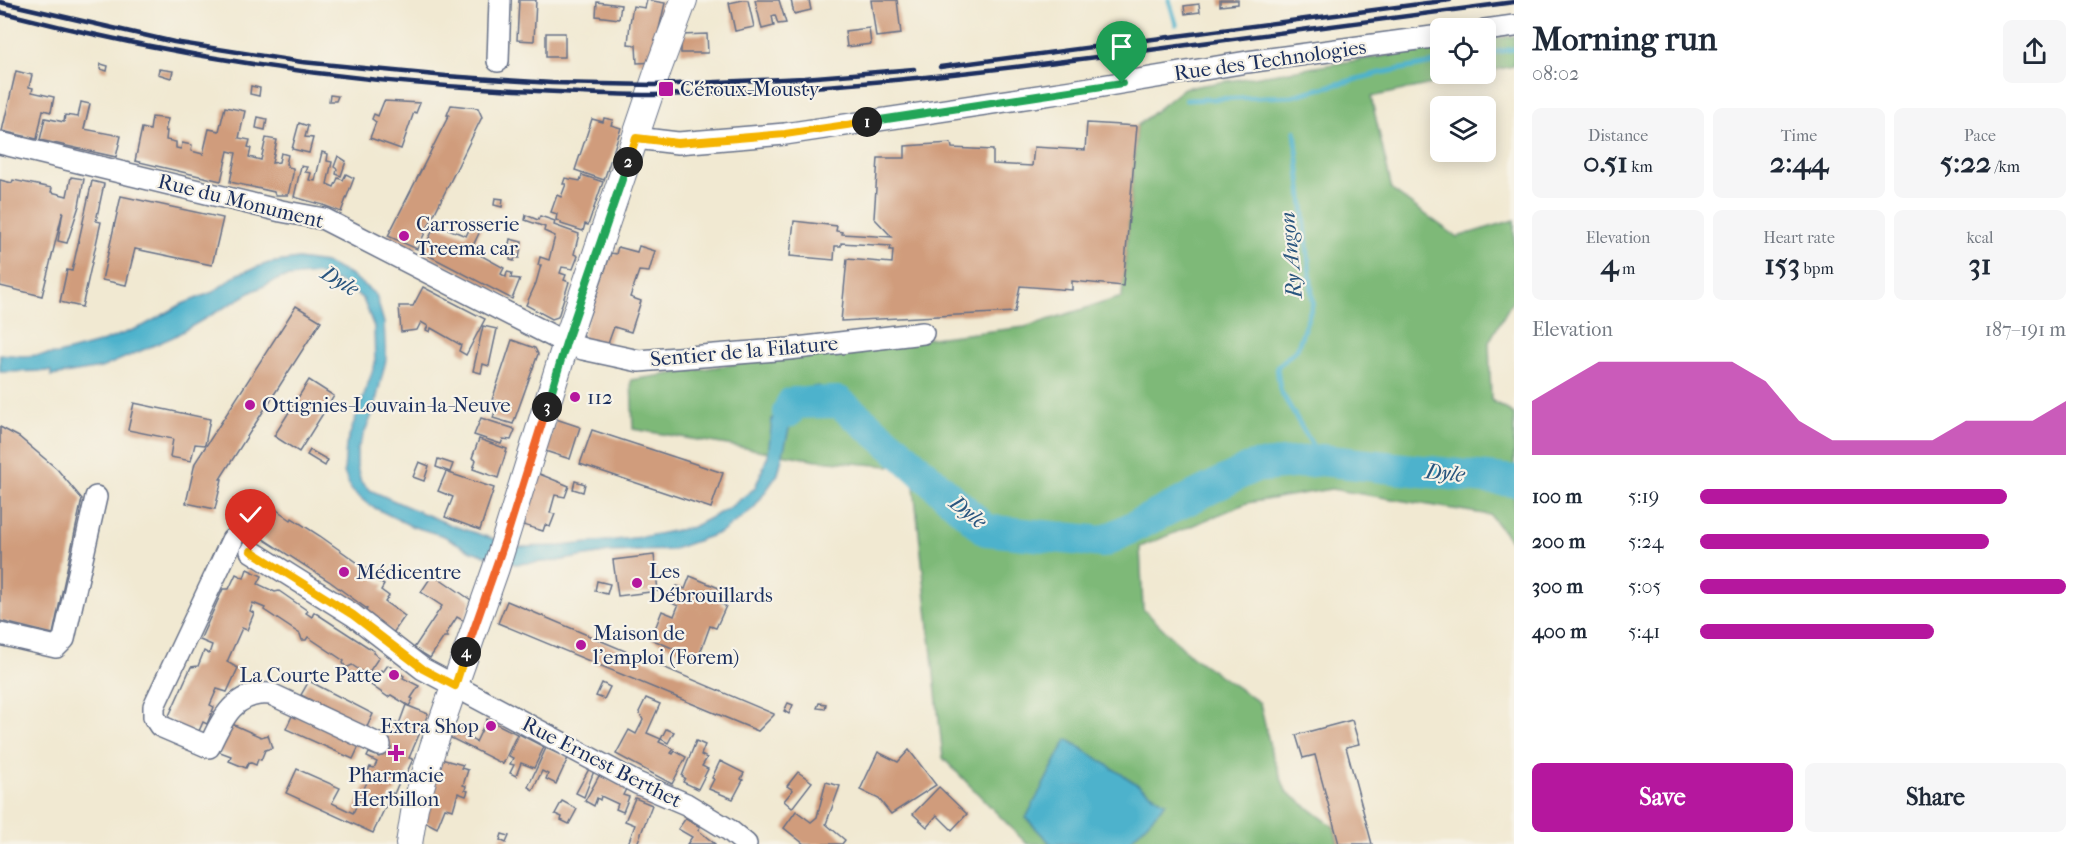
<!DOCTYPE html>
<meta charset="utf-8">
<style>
:root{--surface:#fff;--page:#f6f6f7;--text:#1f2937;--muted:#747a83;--accent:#b5179e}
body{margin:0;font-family:"IM FELL French Canon",serif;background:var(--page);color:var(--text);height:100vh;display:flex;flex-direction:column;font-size:22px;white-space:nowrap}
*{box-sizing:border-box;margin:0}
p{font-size:20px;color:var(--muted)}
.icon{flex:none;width:33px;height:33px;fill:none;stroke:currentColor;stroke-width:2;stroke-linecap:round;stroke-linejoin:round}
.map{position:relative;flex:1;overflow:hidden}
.side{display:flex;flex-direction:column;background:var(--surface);width:570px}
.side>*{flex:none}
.tools{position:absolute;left:1430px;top:18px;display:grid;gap:12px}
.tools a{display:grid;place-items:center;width:66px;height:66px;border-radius:9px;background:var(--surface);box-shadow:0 3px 15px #0003;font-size:30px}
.pin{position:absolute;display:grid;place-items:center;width:51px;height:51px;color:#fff;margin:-62px -26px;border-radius:50% 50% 50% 0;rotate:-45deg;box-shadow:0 0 6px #0007}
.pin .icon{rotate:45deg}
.km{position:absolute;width:30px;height:30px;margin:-15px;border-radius:50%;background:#222;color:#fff;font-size:16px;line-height:30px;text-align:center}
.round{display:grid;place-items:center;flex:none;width:63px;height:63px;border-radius:9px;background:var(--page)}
.headline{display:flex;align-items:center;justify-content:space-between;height:102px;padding:0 18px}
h1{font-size:33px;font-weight:700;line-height:45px}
.figures{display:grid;grid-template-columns:repeat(3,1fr);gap:9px;height:102px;padding:6px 18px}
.figures div{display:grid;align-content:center;border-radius:9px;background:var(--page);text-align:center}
.figures b{font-size:30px;font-weight:700}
.figures small{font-size:16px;font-weight:400}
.figures p{font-size:16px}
.chart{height:168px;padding:12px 18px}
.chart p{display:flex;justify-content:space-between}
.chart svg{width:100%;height:108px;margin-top:6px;fill:var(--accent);opacity:.7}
.action{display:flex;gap:12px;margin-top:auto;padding:12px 18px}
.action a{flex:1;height:69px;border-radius:9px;background:var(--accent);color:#fff;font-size:24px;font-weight:700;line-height:69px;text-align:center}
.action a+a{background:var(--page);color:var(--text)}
ul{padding:0 18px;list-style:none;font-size:20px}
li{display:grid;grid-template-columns:96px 72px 1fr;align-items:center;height:45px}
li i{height:15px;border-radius:8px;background:var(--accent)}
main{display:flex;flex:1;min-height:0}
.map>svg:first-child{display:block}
</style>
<main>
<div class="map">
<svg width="1514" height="844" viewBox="0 0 1514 844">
<rect width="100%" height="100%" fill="#f7f3e8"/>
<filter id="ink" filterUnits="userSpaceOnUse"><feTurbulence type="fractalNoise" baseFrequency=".0167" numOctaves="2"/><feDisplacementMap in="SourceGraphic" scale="12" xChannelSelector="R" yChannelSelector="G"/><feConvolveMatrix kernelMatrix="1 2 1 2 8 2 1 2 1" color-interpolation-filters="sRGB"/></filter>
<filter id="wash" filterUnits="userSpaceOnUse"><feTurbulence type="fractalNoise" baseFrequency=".008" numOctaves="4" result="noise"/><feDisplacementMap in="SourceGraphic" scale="24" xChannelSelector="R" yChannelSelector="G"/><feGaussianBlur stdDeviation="1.35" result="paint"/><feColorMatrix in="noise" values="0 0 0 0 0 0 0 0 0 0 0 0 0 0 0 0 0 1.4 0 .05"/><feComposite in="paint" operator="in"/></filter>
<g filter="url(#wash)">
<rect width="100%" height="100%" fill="#f1e9d2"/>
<!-- forest -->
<g fill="#7eb978" stroke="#4c746b" stroke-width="1.5">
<path d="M1514,36V66L1485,72V40Z"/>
<path d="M1440,47V74H1478L1371,97L1392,190L1457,237L1514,220V298L1489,342L1491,400L1514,414V545L1490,515L1331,489L1247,503L1140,547L1143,609L1191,656L1260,703L1271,751L1286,791L1334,827L1338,844H1027L943,758L912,468L817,460L633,429L631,380L807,353L1025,327L1122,297L1137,126L1184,88Z"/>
</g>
<!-- water -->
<g fill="#4db2cc" stroke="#347095" stroke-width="1.5">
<path d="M298,259L326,263L351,275L376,295L384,323L386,360L373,413L357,450V467L361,482L370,490L401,504L451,525L518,547L561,546L642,537L693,527L729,508L755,488L768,455L772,419L788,392L818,386L826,407L817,405L802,408L791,421L778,474L754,508L722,532L671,550L610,552L557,561L515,564L471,551L444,536L411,526L369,505L351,490L344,472L346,445L375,364L374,327L363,299L342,283L317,274L281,278L253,291L173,337L101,368L51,376V371L0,372V354L23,356L58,354L99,343L143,326L182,304L213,292L238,274L269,263Z"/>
<path d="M1067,739L1166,803L1127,844H1051L1026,818Z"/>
</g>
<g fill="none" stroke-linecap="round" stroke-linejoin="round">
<!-- stream -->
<g stroke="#4db2cc" stroke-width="5">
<path d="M1169,0L1176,24"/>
<path d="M1485,54L1514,49"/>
<path d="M1186,100L1292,96L1380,73L1440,62"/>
<path d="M1295,131L1313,303L1297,349L1277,367L1280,390L1321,460"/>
</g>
<!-- river -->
<path stroke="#4db2cc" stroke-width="32" d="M788,412L792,403L839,402L895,448L986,530L1103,542L1253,467L1321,460L1514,481"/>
</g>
<g id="blocks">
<!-- building -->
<g fill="#d09c7b">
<path d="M519,0H536L534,41L517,40Z"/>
<path d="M647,0L665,3L659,29L657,62L637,63L636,45L628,44L630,23L633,6L645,8Z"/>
<path d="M743,0H748L754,27L735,31L729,3Z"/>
<path d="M755,0H779L786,23L778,24L775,15L772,16L774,26L762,29Z"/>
<path d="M791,0H809L811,10L794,14Z"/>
<path d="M871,0H897L901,34L876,37Z"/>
<path d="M1220,0H1238V4L1220,6Z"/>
<path d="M597,2L621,5L619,19L596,16Z"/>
<path d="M1199,4L1200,12L1185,14L1184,6Z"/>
<path d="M869,28L871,44L847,47L845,31Z"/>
<rect x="546" y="33" width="19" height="24"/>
<path d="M707,34L708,53H681V35Z"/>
<path d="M101,64L108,66L107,71L100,69Z"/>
<path d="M159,69L173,71L171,78L158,74Z"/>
<path d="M16,71L32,75L29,87L33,88L32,92L54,97L51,112L43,110L37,139L2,131Z"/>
<path d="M251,86L260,88L259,96L250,94Z"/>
<path d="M330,95L338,96L336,101H329Z"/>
<path d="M384,101L420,103L416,113L414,112L401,149L370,138L376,122L372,119L374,114L378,116Z"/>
<path d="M81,102L90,104L84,129L121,136L116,157L40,140L45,118L64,122L65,115L78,117Z"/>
<path d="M451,105L478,108L482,117L417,249L388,236L449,115H447Z"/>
<path d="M225,107L245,111L239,138L250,140L248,147L251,148L249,157L261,160L266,138L277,140L272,163L279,162L281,153L288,155L286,164L288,165V167L293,168V174L288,195H275L274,192L230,182L236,153L228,151L221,181L135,161L142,128L150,130L152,117L168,119L165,131H167L166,140L176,142V148L181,149L182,143L192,145L191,151L203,154L209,129L219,131Z"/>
<path d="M258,117L267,119L265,130L256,128Z"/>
<path d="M604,118L613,120L611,125L621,128L604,180L575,170L592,119L603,122Z"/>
<path d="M299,123L308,126L305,137L313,138L309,153L292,149Z"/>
<path d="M1087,123L1137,126L1123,286L1072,281V290L1020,286L1015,312L841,321L847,259L892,263L893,250H890L891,246L841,243V246H835L834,260L790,256L794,221L837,226L836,231L842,232V234L892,237L874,218L878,158H905V146L951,143L952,148L993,150V164L1032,166L1034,147L1085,150Z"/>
<path d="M322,152L328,154L327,161L332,162L327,184L334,187L338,178L343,180L346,174L354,178L341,212L323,205L294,197L301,166L307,167L305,172L311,173L309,180L315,181Z"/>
<path d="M338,156L346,161L341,176L336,174L337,169L334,167Z"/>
<path d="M582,175L603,182L588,225L585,224L583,231L561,224V222L556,220L557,214L551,212L557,195L561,197L566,184H563L565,178L580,181Z"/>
<path d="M71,177L84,179L79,206L67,243L58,241L63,211L42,296L0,286V180L12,183L13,180L52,188L51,192L67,196Z"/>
<path d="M92,181L104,184L96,221L101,222L82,307L60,302L67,270L72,271Z"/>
<path d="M121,196L223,218L212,265L135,249L126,285L102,280Z"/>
<path d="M495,198L503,199L502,207L494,205Z"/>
<path d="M526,215L538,220L540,216L555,221L554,225L579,234L574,254L578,256L573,269L562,267L560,273L566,275L564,280L569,282L558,317L552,319L526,305L536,283L541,265H538L540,257L549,260L555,236L544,231L545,227L525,220Z"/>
<path d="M436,224L466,236L472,224L481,229L471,250L504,268L501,274L506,277L507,272L512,273L511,278L520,279L512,299L422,252Z"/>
<path d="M510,239L522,242L519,258L515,257L514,261L510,260V253H507Z"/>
<path d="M639,246L655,251L649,272L639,271L630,297L641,301L631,332L614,327L608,344L585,340L583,334L611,253L616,254L618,247L637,252Z"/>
<path d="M423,287L485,319L466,355L459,351L461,345L431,328L430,332L426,330L428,326L421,322L417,330L401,332L399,306H413Z"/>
<path d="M296,306L321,321L220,479H222L215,509L186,503L195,463Z"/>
<path d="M483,326L497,329L489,366L483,364L481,373L473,371Z"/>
<path d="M512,340L535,348L538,354L513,424L493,418L498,402L492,400Z"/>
<path d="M309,380L334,396L299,452L274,436Z"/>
<path d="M134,403L210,419L205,445L195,444L191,461L170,457L173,439L128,430Z"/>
<path d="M481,418L512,428L515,430L511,440L503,439L501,444L474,435Z"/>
<path d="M556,419L580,427L570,459L545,451Z"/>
<path d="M0,427L19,437L57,469L82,499L53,634L0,621Z"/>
<path d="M592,430L723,473L711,508L580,464Z"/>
<path d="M479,439L507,449L498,478L473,469L476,460L472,458Z"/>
<path d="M310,450L328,460L325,466L307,455Z"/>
<path d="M438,459L453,464L450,472L436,467Z"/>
<path d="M419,462L429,466L424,481L413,477Z"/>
<path d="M446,472L494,488L480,530L445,517L453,497L438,491Z"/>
<path d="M537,473L569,486L565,497L555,495L550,513L555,514L550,527L545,525L543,531L520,524Z"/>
<path d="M575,481L585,484L583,492L573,489Z"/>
<path d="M264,501L291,520L292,518L320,536L372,573L370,576L384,585L381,590L389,596L385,602L405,616L393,633L365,612L367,609L329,581L246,528Z"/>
<path d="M654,555L658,591L618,596L613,560Z"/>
<path d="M247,569L262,576L258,584L275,592L279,591L308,611L306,613L312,617L314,612L374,651L373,653L379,657L367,675L352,665L346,668L343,663L344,661L308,637L306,640H302L300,634L264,610L265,608L253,603L250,611L254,613L247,630L242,628L227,662L238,668L227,692L217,689L210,705L214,707L207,724L203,722L199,731L191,728L187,736L172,730L176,721L168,718L191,667L198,666L204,651L209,654L212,645L200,640L223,589H229L236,574L244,578Z"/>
<path d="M433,574L471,600L464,621L457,617L446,634L448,637H444L430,658L414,648L442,606L421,592Z"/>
<path d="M690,576L726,591L721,604L726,606L716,628L710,626L698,659L651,639L662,611L674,616L678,606L670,602L677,586L685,589Z"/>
<path d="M597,581L610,584L607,594L595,591Z"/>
<path d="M507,601L774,714V715L758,731L498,623Z"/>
<path d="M388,665L404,676L403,678L419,686L411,698L413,699L409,706L391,695L388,697L371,685L381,670L383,672Z"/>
<path d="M309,681L373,714L366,729L301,695Z"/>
<path d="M602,683L610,687L604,699L596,696Z"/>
<path d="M646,698L660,704L647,733L661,739L659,742L674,749L671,753L673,754L675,751L686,757L672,784L616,754L629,730L636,734L643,720L639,712Z"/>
<path d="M788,703L793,705L789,714L784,711Z"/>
<path d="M819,703L826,704L825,709L817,708Z"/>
<path d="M406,705L428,714L409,758L413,759L403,781L400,780L394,794L392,793L373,833L286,793L297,769L340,788L332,803L353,813L367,782L364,781L370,767L374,768L377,762L367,757L369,753L379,757L383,748V739L391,721L399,724Z"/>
<path d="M293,714L360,744L353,759L286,729Z"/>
<path d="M487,719L517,734L503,764L447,736L451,726L466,733L465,736L476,742Z"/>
<path d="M1352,720L1359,744L1346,747L1372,844H1339L1315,755L1303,758L1296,735Z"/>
<path d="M232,724L261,737L268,735L272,748L265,750L261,760L258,759L256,765L249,762L246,768L229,761L231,756L220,752L217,743Z"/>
<path d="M666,729L674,732L668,743L661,739Z"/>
<path d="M519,734L544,747L534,768L521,763L516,776L510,773L514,765L510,764L513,758L509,756Z"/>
<path d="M696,741L705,745L701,755L707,758L702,766L708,769L698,789L683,782L685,778L682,776Z"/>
<path d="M546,748L568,758L556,784L546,779L548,774L542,771L533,790L528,787Z"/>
<path d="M909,750L936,785L891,814L879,799L860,790L878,752L898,762Z"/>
<path d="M441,759L463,765L461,768L468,770L463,785L466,786L465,790L468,791L466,796L458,793L453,810L445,808L437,828L424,821Z"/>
<path d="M720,761L744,773L741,779L743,780L733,799L709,789L714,779L712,778Z"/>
<path d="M589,769L594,771L584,797L576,793Z"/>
<path d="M798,772L812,782L792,808L784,801L793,790L787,786Z"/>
<path d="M599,776L627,787L623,795L629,797L623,812L616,809L618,804L601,796L600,800L597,798L594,806L585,801Z"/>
<path d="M826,782L840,786L826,824L845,840L842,844H804L784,828L796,811L811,822L817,817Z"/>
<path d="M939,787L967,814L952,830L937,815L927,827L913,814Z"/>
<path d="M635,798L652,805L637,844H628L635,825L625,821Z"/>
<path d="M562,801L577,809L569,824L561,820L562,817L555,814Z"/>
<path d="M686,818L700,827L698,830L715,844H687L692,837L678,829Z"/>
<path d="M502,834L509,836L506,843L500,840Z"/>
</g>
</g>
</g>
<g filter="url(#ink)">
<use href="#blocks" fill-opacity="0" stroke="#667087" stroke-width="1.5"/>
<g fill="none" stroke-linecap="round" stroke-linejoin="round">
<!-- minor casing -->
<g stroke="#667087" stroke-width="24">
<g id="minor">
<path d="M1485,30L1514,26"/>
<path d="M498,61L500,0"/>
<path d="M636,138L678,143L785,134L1072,91L1247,62L1440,36"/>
<path d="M0,143L281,211L324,219L566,343L583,349L639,361L789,349L923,333"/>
<path d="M232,540L154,706V717L160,726L209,747C222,719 235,690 271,694L380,745"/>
<path d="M251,551L353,615L423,669L637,783L686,804L729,830L746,844"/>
<path d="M0,634L56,647L64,639L96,497"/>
</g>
</g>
<!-- tertiary casing -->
<g stroke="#667087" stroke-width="28">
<path id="tertiary" d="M409,844L415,807L433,747L496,568L566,343L658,70L684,0"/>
</g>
<!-- minor -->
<use href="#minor" stroke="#fff" stroke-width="21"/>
<!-- tertiary -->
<use href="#tertiary" stroke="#fff" stroke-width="26"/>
<!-- rail -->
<g stroke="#1b2f5e" stroke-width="4.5">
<path d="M0,2L174,42L302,62L446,76L552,83L654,85L804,78L914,69"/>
<path d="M0,12C169,56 341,82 515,90C560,92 607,95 653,95C832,91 1010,69 1187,45C1296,30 1405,16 1514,2"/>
<path d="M940,67L1450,0"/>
</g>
</g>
</g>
<g fill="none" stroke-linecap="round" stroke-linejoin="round" filter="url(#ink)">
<!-- split-1 casing -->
<g stroke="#fff" stroke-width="12">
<path id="split-1" d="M867,122L1122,83"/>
</g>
<!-- split-2 casing -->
<g stroke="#fff" stroke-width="12">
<path id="split-2" d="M628,162L636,138L678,143L785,134L867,122"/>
</g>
<!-- split-3 casing -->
<g stroke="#fff" stroke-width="12">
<path id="split-3" d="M547,407L566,343L628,162"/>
</g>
<!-- split-4 casing -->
<g stroke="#fff" stroke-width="12">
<path id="split-4" d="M466,652L507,535L547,407"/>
</g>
<!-- split-5 casing -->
<g stroke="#fff" stroke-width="12">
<path id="split-5" d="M251,551L353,615L423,669L455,686L466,652"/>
</g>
<!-- split-1 -->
<use href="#split-1" stroke="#22a559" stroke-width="8"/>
<!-- split-2 -->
<use href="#split-2" stroke="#f5b400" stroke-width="8"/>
<!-- split-3 -->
<use href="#split-3" stroke="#22a559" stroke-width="8"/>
<!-- split-4 -->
<use href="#split-4" stroke="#f0652b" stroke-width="8"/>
<!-- split-5 -->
<use href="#split-5" stroke="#f5b400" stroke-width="8"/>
</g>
<!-- markers -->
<g fill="#b5179e" stroke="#f7f3e8" stroke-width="2">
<rect x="658" y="81" width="16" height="16" rx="3"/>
<circle cx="404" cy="236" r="6"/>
<circle cx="575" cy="397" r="6"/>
<circle cx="250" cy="405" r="6"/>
<circle cx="344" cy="572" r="6"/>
<circle cx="637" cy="583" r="6"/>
<circle cx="581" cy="645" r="6"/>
<circle cx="394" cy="675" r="6"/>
<circle cx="491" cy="726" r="6"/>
<path d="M393 744h6v6h6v6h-6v6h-6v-6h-6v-6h6z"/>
</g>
<g text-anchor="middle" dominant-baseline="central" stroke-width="4.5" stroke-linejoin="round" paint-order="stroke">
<!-- street labels -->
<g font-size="21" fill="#1b2f5e" stroke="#f7f3e8">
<text transform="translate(1270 60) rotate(-8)">Rue des Technologies</text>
<text transform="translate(241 201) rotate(14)">Rue du Monument</text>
<text transform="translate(744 351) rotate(-5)">Sentier de la Filature</text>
<text transform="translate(602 762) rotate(27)">Rue Ernest Berthet</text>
</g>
<!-- poi labels -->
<g font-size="21" fill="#1b2f5e" stroke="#f7f3e8" text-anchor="start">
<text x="680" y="89">Céroux-Mousty</text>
<text x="416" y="224">Carrosserie<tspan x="416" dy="24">Treema car</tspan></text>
<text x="587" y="397">112</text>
<text x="262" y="405">Ottignies-Louvain-la-Neuve</text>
<text x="649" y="571">Les<tspan x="649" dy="24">Débrouillards</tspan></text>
<text x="356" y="572">Médicentre</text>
<text x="593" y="633">Maison de<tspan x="593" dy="24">l'emploi (Forem)</tspan></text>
<text x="382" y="675" text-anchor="end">La Courte Patte</text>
<text x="479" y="726" text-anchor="end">Extra Shop</text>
<text x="396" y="775" text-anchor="middle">Pharmacie<tspan x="396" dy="24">Herbillon</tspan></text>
</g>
<!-- water labels -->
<g font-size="22" font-style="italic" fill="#2a567f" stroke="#f7f3e8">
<text transform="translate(1291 255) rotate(-95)">Ry Angon</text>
<text transform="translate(340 281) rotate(31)">Dyle</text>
<text transform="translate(1445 473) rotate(6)">Dyle</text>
<text transform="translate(968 512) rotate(38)">Dyle</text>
</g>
</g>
</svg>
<div class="tools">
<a><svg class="icon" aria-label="locate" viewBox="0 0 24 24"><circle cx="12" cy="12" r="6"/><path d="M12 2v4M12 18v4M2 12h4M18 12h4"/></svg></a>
<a><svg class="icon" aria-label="layers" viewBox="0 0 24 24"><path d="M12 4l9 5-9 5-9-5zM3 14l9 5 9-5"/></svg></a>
</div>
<div class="pin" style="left:1122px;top:83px;background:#1e9e55"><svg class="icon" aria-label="arrive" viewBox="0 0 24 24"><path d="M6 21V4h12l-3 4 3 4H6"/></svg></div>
<div class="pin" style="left:251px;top:551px;background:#d93025"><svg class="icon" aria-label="check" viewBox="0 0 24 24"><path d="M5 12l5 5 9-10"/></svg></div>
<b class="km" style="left:867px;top:122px">1</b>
<b class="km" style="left:628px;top:162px">2</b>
<b class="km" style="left:547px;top:407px">3</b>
<b class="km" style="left:466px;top:652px">4</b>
</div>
<section class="side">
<div class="headline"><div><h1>Morning run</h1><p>08:02</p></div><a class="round"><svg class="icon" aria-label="share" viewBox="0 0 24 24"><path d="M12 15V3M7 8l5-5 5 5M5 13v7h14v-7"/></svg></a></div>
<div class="figures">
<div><p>Distance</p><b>0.51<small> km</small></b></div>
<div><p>Time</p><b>2:44</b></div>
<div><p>Pace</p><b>5:22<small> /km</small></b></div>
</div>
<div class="figures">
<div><p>Elevation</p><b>4<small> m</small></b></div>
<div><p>Heart rate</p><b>153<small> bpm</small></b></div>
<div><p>kcal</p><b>31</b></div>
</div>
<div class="chart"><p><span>Elevation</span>187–191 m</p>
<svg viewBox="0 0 160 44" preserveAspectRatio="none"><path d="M0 44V22L10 14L20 6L30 6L40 6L50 6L60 6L70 14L80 30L90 38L100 38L110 38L120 38L130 30L140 30L150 30L160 22V44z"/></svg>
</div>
<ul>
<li><b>100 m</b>5:19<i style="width:84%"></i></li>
<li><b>200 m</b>5:24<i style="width:79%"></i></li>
<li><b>300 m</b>5:05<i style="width:100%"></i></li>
<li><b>400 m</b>5:41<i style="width:64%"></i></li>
</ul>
<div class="action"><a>Save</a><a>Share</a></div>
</section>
</main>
